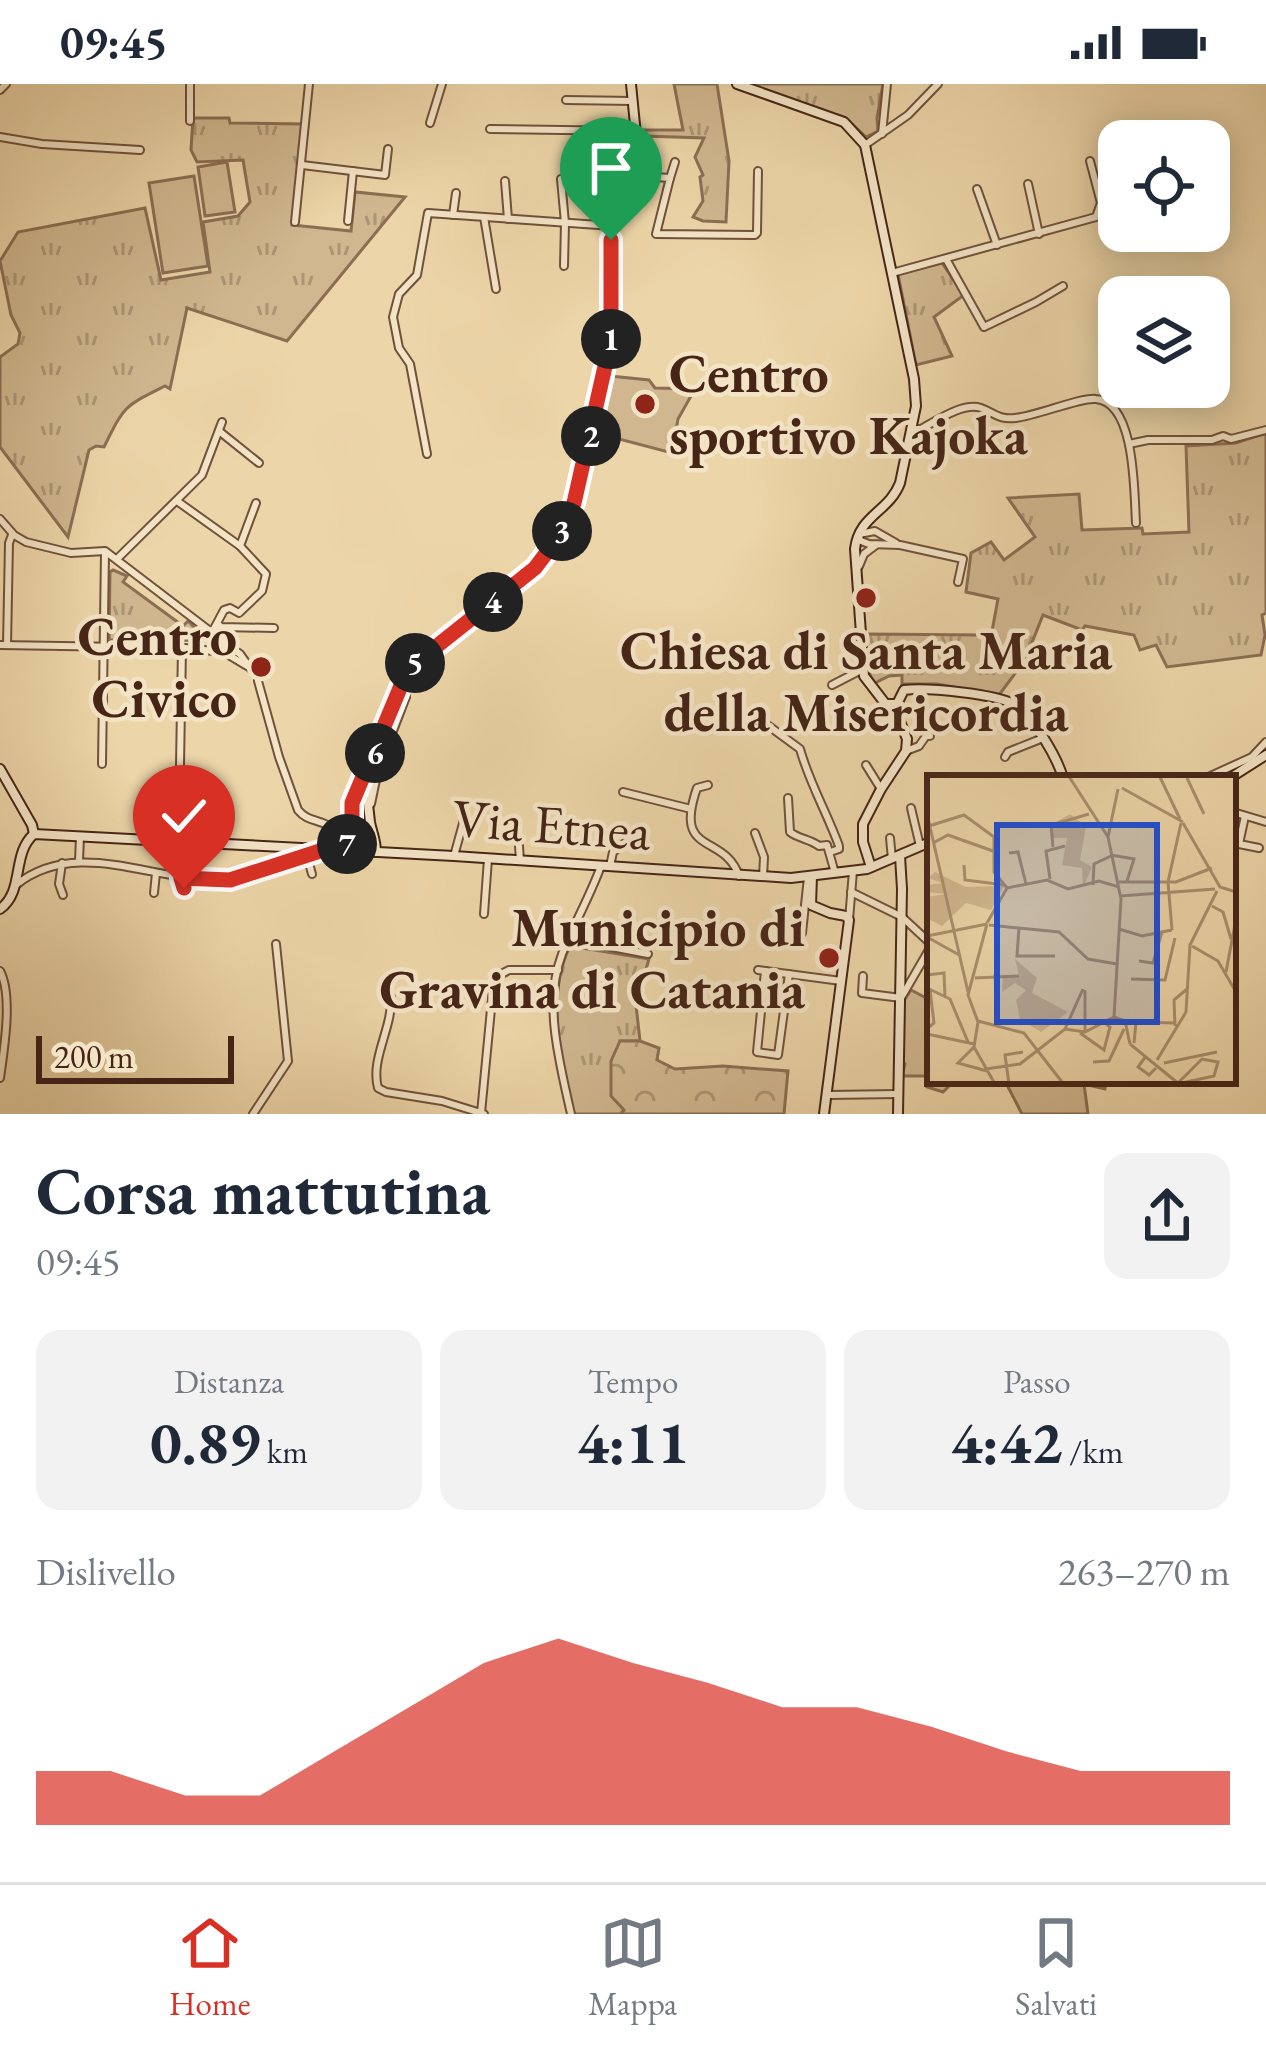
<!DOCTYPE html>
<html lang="it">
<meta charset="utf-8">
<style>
:root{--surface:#fff;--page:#f2f2f3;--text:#1f2937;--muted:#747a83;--line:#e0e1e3;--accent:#d93025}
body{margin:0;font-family:"EB Garamond",serif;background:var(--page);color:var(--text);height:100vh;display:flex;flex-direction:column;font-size:45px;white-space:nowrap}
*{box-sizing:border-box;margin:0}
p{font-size:39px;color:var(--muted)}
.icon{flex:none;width:66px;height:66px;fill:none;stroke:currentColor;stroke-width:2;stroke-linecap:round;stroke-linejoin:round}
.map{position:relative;height:1030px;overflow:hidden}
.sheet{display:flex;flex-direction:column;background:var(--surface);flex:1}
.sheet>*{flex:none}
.tools{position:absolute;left:1098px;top:36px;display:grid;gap:24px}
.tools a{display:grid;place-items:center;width:132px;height:132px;border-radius:24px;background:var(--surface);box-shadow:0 6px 30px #0003;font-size:60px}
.scale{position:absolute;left:36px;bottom:30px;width:198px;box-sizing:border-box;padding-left:12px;border:6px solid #462517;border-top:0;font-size:33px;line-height:42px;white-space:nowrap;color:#462517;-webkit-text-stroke:9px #f3e4c6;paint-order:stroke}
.pin{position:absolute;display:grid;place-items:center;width:102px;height:102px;color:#fff;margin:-123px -51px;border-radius:50% 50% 50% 0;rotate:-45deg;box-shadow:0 0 12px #0007}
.pin .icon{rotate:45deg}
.km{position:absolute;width:60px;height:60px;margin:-30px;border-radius:50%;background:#222;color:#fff;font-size:33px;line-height:60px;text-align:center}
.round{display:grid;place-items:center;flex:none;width:126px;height:126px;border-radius:24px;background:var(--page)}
.headline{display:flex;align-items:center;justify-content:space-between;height:204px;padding:0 36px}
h1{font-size:66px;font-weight:700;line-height:90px}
.figures{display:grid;grid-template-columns:repeat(3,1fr);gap:18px;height:204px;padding:12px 36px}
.figures div{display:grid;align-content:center;border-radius:24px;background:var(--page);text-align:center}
.figures b{font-size:60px;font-weight:700}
.figures small{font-size:33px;font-weight:400}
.figures p{font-size:33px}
.chart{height:336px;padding:24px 36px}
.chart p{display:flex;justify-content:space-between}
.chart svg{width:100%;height:216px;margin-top:12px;fill:var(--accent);opacity:.7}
.status{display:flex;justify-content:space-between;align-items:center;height:84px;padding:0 60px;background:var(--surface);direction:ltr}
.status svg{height:33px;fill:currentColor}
.tab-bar{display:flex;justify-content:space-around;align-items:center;height:168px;border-top:3px solid var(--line);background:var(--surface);font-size:33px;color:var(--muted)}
.tab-bar a{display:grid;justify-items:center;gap:6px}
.tab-bar .selected{color:var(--accent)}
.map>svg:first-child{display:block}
</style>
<div class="status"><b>09:45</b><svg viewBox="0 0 49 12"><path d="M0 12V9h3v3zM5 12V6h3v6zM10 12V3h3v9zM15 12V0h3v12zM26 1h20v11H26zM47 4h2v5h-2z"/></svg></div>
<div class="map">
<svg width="1266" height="1030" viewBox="0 0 1266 1030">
<defs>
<pattern id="grass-tufts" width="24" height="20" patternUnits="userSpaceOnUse" patternTransform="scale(3)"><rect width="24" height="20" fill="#d0b78f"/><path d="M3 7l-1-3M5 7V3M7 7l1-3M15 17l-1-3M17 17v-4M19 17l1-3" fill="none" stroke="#ab9574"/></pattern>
<pattern id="forest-crowns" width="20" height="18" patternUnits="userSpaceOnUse" patternTransform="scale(3)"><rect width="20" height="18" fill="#d0b78f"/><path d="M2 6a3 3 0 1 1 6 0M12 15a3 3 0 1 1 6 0" fill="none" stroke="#ab9574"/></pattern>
</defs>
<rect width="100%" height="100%" fill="#ecd5a8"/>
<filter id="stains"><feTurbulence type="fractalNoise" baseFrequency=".00167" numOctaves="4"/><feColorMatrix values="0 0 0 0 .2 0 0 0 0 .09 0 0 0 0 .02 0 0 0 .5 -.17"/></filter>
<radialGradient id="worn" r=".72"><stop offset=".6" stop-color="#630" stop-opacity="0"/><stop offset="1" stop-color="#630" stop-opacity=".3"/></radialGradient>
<!-- grass -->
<g fill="url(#grass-tufts)" stroke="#8b6e53" stroke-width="3">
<path d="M674,0H717L729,77L726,138L703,137L693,133L703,117L700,93L703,91L695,73L704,54L642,52L641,46H683Z"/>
<path d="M748,0H883L877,34L878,47L866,53L848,36Z"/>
<path d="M193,34H229L230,39L302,40L292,141L351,147L355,108L405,113L287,257L187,224L170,305L165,302C123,323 125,321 104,363L96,362L89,366L68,453L0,363V273L18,260L20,249L11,231L0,177L18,148L145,124L161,196L210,188L203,138L238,132L250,118L243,76L197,78L191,66Z"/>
<path d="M942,179L964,211L934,233L952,272L916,281L898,190Z"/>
<path d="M1266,349V529L1262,531L1265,551L1261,571L1167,583L1156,561L1140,566L1134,551L1085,542L1082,546L1043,531L1025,576L999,611L937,600H902V591L889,592L875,599C864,586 867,567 866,550L984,551L992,547L998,515L966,508L971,469L991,458L1004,476L1035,453L1008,414L1079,410L1082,446L1142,444L1143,450L1189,448L1186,362L1236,359Z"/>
<path d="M113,486L127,492L123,498L183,542L188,537L203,552L201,556L152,557V548H137L136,556H109L110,488Z"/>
<path d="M570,862L649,875L636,921L640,957H620L624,1026L621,1030H574C561,977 545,913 570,862Z"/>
</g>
<!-- forest -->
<path fill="url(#forest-crowns)" stroke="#8b6e53" stroke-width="3" d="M620,957H640L659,964L657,976L675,985L723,982L788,987L784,1030H621L624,1026L611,1012V977Z"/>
<!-- green -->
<g fill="#d0b78f" stroke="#8b6e53" stroke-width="3">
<path d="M227,78L235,128L205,132L198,83Z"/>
<path d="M194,92L208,182L163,189L149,99Z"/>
<path d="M610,292L649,296L655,304L695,305L678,335L672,369L615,354L610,347L599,344Z"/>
<path d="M911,906L930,916V997H954L943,1008L927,1003L929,992H902L905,980L902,977L903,918Z"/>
<path d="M1005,997H1106L1105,1005L1084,1000L1088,1030H1022Z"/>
</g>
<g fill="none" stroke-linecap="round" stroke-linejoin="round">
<!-- street casing -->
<g stroke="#70513b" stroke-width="10">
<g id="street">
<path d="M190,0V37"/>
<path d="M0,6L6,0"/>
<path d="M566,16L633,17"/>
<path d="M430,39L442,0"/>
<path d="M490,45L636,47"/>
<path d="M882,50L887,0"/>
<path d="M0,53L42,60L140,66"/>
<path d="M865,61L908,31L938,0"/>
<path d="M302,81L385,91L388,65"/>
<path d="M640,92L670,94L656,150L755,151L757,149L758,87"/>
<path d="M670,94L675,78"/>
<path d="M561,95L565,139L564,182"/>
<path d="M505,97L508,135"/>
<path d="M1028,100L1039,150"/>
<path d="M977,105L997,161"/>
<path d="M453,131L456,109"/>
<path d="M484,133L496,205"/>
<path d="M348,137L353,87"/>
<path d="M295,138L309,0"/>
<path d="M946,175L984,243L1036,218L1063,202"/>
<path d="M892,189L1096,133L1101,119L1090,77"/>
<path d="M913,345H921C936,337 963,318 981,324C995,329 999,336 1015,334C1037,332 1080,313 1096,315C1136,318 1134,410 1136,439"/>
<path d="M219,347L259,379"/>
<path d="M1129,360L1148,356H1212L1223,352L1231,355L1266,346"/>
<path d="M427,370L410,280L399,264L393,233L399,210L417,191L428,129L613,142"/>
<path d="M177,417L240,462L266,490L262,507L239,529L230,524L224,526L209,554"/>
<path d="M0,435L14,451L26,458L71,469L105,467L219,554L222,560L214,567L185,564L0,561"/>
<path d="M859,450L875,447L896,459"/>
<path d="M858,452L861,457L869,460L900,461L963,475L958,498"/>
<path d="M240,462L256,419"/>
<path d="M117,475L202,391L222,338"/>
<path d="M859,482L864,470L876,461"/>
<path d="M218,540L221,543L274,544"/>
<path d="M222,557L240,570L250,584"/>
<path d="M7,561L9,459L12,451"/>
<path d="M216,567L227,570L247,582"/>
<path d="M258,597L279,673L298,726C307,737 316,735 327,741C335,744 341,751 346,757L345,766"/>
<path d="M832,601L863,585"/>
<path d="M724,627L762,637L800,665C809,698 827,729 839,762V765L830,768"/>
<path d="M906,667L919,662L926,652H930"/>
<path d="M1005,673L1008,668L1043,654"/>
<path d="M102,680L105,468"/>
<path d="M180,681L182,564"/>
<path d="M866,681L881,705"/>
<path d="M1206,694L1252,673L1266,658"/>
<path d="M708,701L697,704C673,773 724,748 739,792"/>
<path d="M623,708L691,725"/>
<path d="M788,714L790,748C799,755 810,755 819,762L827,761L835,789"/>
<path d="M371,720L378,686L406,613L405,595"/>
<path d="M911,724L920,762"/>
<path d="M1233,728L1266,738"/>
<path d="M1245,732L1239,760L1259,764"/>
<path d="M755,749L764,773L763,793"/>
<path d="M890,754L892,775"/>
<path d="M178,757V752L210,737"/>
<path d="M519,762L520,777"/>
<path d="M307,772L312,790"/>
<path d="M454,772L465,732"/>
<path d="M79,778L80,752"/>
<path d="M62,779L59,800L63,811"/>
<path d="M610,782L613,768L632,754"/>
<path d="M181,794L186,809"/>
<path d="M16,801C77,752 155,799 225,796C241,796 254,789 269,783C287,777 306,773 323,766"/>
<path d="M851,808L902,833L930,859"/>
<path d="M154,809L156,789"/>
<path d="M484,830L488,775"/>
<path d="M849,836L853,787"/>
<path d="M802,849L808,793"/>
<path d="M570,855L648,870"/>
<path d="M758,886L841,897"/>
<path d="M0,887C13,911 4,966 0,994"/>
<path d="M765,887L757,968L778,971L789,890"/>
<path d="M863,892L862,909L901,914L930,864"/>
<path d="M391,913C393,943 370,975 378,1004L386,1008L442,1017L484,1030"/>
<path d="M827,1011L898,1010"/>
<path d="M481,1029L494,894L509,886H558"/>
<path d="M253,1030L288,977L276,860"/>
<path d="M571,1030C560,980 543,920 562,870C574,840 590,812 601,782"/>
</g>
</g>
<!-- secondary casing -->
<g stroke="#462517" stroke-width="12">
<g id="secondary">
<path d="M737,0L844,38L865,61L914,295L916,322L900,399C889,428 859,431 855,465L864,592L901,640L907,655L906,667L881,705L863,740V758L871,783"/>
<path d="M886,620H897L904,606C925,603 1001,610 1017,622C1035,636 1057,673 1063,694"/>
<path d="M0,685L32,741L34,750"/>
<path d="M1230,694L1266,671"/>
<path d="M354,767L352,723L368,684"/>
<path d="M376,768C376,756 372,749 370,738C367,718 367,697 371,678L408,585L535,484L557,455L574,419L611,256L613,142L640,92L631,0"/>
<path d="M812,792L811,821L830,829L846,832L849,836L824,1030"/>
<path d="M0,825C25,807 11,770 34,750L454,772L791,794L867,785L930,758"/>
<path d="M898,1030L902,805L900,772"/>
</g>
</g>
<!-- street -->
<use href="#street" stroke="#f3e4c6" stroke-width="6"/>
<!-- secondary -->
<use href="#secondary" stroke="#f3e4c6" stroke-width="8"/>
</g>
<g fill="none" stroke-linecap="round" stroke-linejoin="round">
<!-- route casing -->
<g stroke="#fff" stroke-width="24">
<path id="route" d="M184,804L181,794L230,796L323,766H345L346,757L352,753V719L408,585L535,484L557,455L574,419L611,256V156"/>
</g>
<!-- route -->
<use href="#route" stroke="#d93025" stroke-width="15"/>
</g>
<!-- markers -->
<g fill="#8f2418" stroke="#f3e4c6" stroke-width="4.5">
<circle cx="645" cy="320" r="12"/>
<circle cx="866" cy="514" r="12"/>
<circle cx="261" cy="583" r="12"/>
<circle cx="829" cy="874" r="12"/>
</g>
<g text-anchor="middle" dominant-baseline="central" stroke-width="9" stroke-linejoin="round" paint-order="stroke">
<!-- poi labels -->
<g font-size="54" font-weight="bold" fill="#462517" stroke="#f3e4c6" text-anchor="end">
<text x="669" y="289" text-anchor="start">Centro<tspan x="669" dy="62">sportivo Kajoka</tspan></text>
<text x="237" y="552">Centro<tspan x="237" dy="62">Civico</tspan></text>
<text x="866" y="566" text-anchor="middle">Chiesa di Santa Maria<tspan x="866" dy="62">della Misericordia</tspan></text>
<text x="805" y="843">Municipio di<tspan x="805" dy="62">Gravina di Catania</tspan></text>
</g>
<!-- street labels -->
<g font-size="54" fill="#462517" stroke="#f3e4c6">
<text transform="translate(552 740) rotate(4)">Via Etnea</text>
</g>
</g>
<!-- overview -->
<g transform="translate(927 691)">
<rect width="309" height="309" fill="#ecd5a8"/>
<path d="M143,39L159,51L153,85L165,92L156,113L155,93L135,90L140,63H126L124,50ZM8,97L39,112L77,111L64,135L39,128L15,151L0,143V122L19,119L0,117V110L16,108L1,103ZM88,184L110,203L105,218L141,237L114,257L93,244L89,225L99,215L88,208L75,217L76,200L92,201Z" fill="#d0b78f"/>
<path fill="none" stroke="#aa8f6e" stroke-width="3" d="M141,0L181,62L194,124L187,242L198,246L203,269M232,0L253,44M260,3L277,39M195,13L256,47M0,39L41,217M256,48L293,112L309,117M2,51L37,40L67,62V97L80,113M181,62L191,14M6,68L21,60L66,76M126,72L124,50L162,39M82,78L91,77L99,109M184,80L207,84L200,106M37,90L38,105L78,110M123,104L119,76L138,71M190,107H249L285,93M166,110L167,89L184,81M193,121L288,114M285,131L296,137L304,164M60,148L80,113L120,105L141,114L172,106L192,112M60,149L41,220L51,247L47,272L68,309M62,150L132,157L161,184L190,189M92,152L90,181H128M192,154L215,161L245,155M245,155L241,107L254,48M0,161L60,149M0,162L34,181M265,171L291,186L309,217M212,186L226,188L235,157M299,197L309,144M68,199L70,246M0,200L17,198L18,222M48,203L92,201M204,204L238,205L248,163M0,213L23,224L41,267M51,246L97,258L135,307M248,251L247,225L260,214M0,254L7,248L3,215M138,254L156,214M158,257V215M153,258L177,275L183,252L177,247M0,259L47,269M207,268L209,247L248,248M203,269L252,309M47,272L31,288L60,296M219,281L211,292L222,300L229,293M230,285L259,237L263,170L290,116M166,287L182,286L197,254M237,288L290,277M59,294L93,289L138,254L158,257L187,242M252,307L275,284L291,287L287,301L255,308M82,309L78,280L96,277"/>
<path fill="#1d4ed8" fill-opacity="0.15" stroke="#1d4ed8" stroke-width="6" d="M70,50H230V247H70Z"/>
<rect width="309" height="309" fill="none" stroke="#462517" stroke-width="6"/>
</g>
<rect width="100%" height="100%" filter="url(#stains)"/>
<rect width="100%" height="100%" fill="url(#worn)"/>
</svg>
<div class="tools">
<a><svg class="icon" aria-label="locate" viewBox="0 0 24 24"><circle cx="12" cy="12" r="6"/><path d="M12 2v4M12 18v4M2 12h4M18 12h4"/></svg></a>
<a><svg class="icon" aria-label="layers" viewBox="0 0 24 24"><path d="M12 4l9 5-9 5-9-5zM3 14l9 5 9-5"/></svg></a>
</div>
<div class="scale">200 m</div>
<div class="pin" style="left:611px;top:156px;background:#1e9e55"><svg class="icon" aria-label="arrive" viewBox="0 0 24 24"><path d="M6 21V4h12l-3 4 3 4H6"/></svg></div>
<div class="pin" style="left:184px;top:804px;background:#d93025"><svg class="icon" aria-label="check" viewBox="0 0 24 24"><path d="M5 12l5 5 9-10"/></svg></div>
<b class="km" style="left:611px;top:255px">1</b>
<b class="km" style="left:591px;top:352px">2</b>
<b class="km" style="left:562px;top:447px">3</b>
<b class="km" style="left:493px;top:518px">4</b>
<b class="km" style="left:415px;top:579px">5</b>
<b class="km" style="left:375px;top:669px">6</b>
<b class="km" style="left:347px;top:760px">7</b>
</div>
<section class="sheet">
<div class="headline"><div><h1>Corsa mattutina</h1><p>09:45</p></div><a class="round"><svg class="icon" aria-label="share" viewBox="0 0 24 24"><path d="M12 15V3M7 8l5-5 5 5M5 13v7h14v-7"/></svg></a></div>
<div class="figures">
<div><p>Distanza</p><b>0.89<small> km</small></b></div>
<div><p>Tempo</p><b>4:11</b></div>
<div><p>Passo</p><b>4:42<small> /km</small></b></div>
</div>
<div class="chart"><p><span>Dislivello</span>263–270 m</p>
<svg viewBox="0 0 160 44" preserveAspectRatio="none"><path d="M0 44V33L10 33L20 38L30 38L40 29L50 20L60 11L70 6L80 11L90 15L100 20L110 20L120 24L130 29L140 33L150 33L160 33V44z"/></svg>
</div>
</section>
<nav class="tab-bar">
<a class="selected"><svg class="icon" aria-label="home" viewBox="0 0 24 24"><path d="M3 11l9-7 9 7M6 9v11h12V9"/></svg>Home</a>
<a><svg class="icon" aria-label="map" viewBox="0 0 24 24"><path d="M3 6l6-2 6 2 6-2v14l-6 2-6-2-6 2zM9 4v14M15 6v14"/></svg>Mappa</a>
<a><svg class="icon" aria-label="saved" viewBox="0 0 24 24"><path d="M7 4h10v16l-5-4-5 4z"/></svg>Salvati</a>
</nav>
